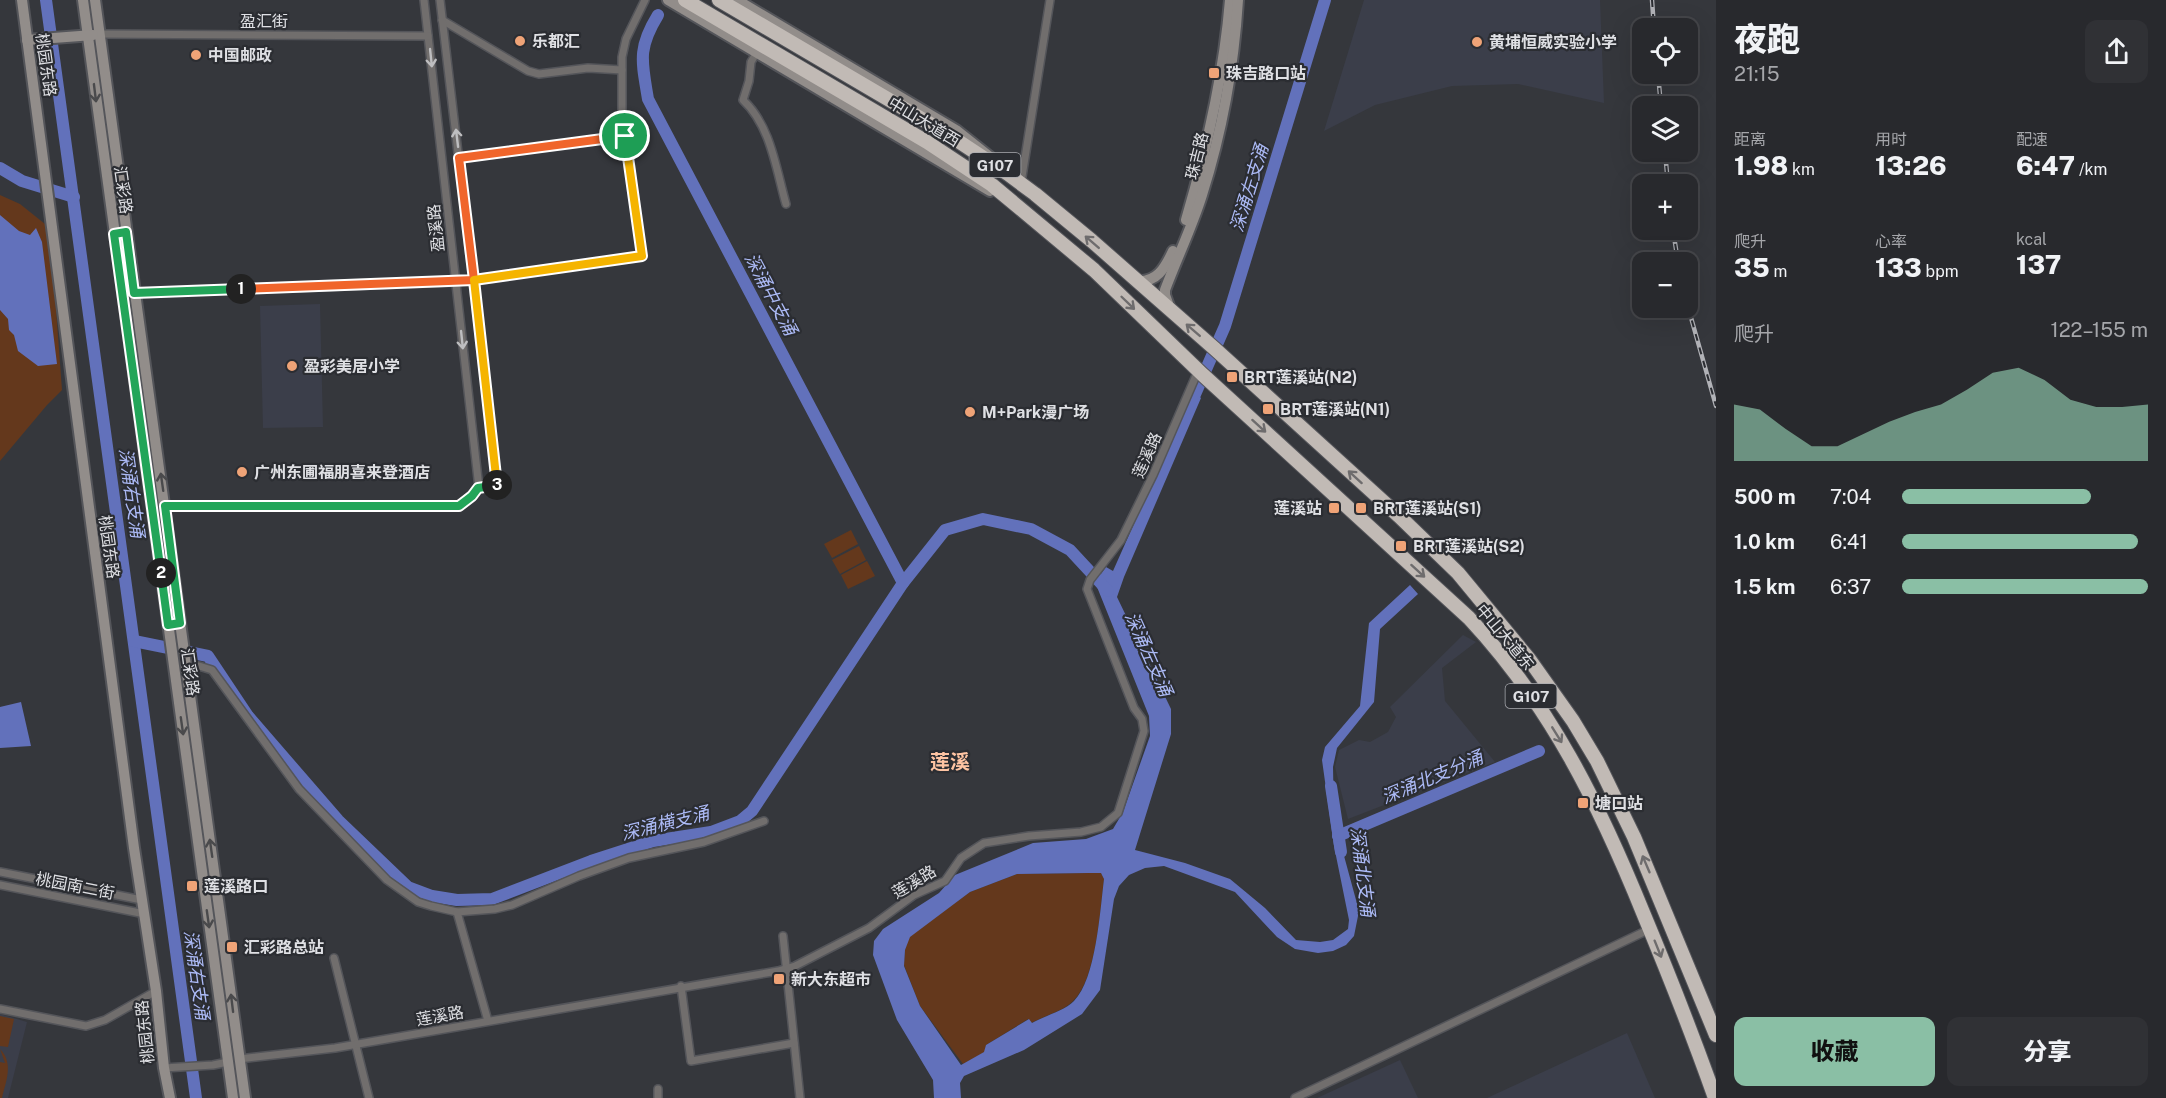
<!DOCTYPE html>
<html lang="zh">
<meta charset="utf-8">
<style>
:root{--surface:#28292d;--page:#303135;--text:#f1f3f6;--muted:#a5a6aa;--line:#444549;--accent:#8abfa5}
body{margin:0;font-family:"Public Sans","Noto Sans SC",sans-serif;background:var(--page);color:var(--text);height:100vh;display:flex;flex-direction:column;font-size:22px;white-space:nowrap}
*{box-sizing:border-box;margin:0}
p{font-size:20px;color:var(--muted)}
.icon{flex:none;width:33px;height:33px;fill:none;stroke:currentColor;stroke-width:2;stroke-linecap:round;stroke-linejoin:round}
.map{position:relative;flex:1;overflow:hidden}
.side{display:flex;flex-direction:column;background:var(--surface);width:450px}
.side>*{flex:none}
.buttons{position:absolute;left:1632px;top:18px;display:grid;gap:12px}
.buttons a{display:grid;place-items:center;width:66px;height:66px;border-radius:12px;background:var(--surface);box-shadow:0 6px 24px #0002,0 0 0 2px var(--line);font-size:30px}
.pin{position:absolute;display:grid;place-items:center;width:51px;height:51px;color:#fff;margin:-26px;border:3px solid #fff;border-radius:50%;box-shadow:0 2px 6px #0007}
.km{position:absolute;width:30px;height:30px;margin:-15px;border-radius:50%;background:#222;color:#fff;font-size:16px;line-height:30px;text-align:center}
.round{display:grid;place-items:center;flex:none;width:63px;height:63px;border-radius:12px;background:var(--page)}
.head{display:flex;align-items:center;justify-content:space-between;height:102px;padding:0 18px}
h1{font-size:33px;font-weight:800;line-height:45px}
.figures{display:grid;grid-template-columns:repeat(3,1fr);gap:9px;height:102px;padding:6px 18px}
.figures div{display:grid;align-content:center}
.figures b{font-size:26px;font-weight:800}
.figures small{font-size:16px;font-weight:400}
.figures p{font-size:16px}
.chart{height:168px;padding:12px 18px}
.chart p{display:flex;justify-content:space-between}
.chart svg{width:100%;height:108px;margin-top:6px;fill:var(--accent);opacity:.7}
.primary-button{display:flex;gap:12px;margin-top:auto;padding:12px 18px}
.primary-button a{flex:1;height:69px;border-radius:12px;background:var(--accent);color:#111;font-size:24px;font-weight:800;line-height:69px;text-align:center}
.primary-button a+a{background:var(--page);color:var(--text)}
ul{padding:0 18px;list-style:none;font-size:20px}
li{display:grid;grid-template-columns:96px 72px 1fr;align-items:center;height:45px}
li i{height:15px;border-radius:8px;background:var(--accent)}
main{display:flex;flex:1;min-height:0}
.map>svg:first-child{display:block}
</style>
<main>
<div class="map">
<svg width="1716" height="1098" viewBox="0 0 1716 1098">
<rect width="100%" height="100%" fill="#35373c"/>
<!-- built -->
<g fill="#3b3e4a">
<path d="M1364,0H1600L1604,103L1518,84L1452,86L1375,105L1324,131Z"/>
<path d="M320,304L323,427L263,428L260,306Z"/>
<path d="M1463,635L1476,642L1442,668L1445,701L1495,762L1348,819L1335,767L1339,750L1359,740L1370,742L1388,732L1396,717L1390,707Z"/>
<path d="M0,1014L27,1022L8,1098H0Z"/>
<path d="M1627,1033L1655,1098H1487Z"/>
<path d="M1400,1060L1418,1098H1317Z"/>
</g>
<!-- green -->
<g fill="#64381c">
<path d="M0,195L20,204L50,228L62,390L47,405L0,461Z"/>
<path d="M851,530L858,544L832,558L824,544Z"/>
<path d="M859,546L866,560L840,574L832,560Z"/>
<path d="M867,561L875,576L848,589L841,575Z"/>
<path d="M1089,873H1101L1104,879C1100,911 1096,980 1073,1001C1063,1011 1044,1016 1031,1023L1028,1019L986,1045L985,1052L963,1064L920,1006L904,965L905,950L909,937L970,892L1017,874Z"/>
<path d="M0,1016L14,1019L8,1047L0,1046Z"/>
<path d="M0,1049C14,1063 6,1081 2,1098H0V1062L5,1063Z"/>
</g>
<!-- water -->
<g fill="#6271bb" fill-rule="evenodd">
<path d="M0,215L19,231L30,235L36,228L42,242L57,364L38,366L18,351L14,335L9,330L8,319L0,310Z"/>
<path d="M1193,391L1201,398L1124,577L1117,597L1171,709V734L1135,850L1185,863L1230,879L1265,908L1296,940L1320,942L1333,940L1348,929L1349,920L1334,846L1322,760L1325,747L1360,706L1369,623L1410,585L1418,594L1380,629L1374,702L1337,748L1333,767L1334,819L1359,911L1354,936L1346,945L1333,951L1318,953L1295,949L1277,937L1235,892L1164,866L1145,868L1129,875L1119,886L1114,899L1100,990L1082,1014L1024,1050L964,1076L960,1083L961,1098H934L933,1080L897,1020L873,955L874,941L883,929L939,893L955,875L1033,843L1086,839L1113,829L1123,812L1150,736L1149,716L1095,582L1106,567L1113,571ZM1089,873H1101L1104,879C1100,911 1096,979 1074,1001C1064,1011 1044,1016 1032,1023L1029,1019L986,1045L984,1052L961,1065L920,1006L904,966L905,950L910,937L970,892L1017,874Z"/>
<path d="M21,702L31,746L0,748V707Z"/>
</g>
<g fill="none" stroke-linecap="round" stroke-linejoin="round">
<!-- river -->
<g stroke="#6271bb" stroke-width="12">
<path d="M46,0L196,1098"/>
<path d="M658,15C637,49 642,62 648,99L903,583"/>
<path d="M0,168L22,181L74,197"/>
<path d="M1189,408L1225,326L1325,0"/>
<path d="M134,641L208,656L248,716L338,820L408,887L432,896L457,900L492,899L591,861L653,841L711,832L740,821L752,811L903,583L945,530L983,519L1031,529L1070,550L1108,591"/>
<path d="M1331,786L1341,852"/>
<path d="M1338,836L1539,751"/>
</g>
<!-- street casing -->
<g stroke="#54555a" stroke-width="10">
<g id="street">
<path d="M424,0L479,488"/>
<path d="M442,20L528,71L539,74L588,68L622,70"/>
<path d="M100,34L428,36"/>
<path d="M757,52L751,62L749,81L743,100C771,126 776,169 786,204"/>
<path d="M459,158L625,136"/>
<path d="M1021,183L1050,0"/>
<path d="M134,293L456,282L642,256L622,116V57L626,39L645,0"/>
<path d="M165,506H459L479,488L497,485L440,0"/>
<path d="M186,668L199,666L212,670L299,789L387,880L418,902L431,906L457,912L495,909L512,905L579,876L629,858L704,842L764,821"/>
<path d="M0,872L142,900"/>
<path d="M0,885L145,914"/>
<path d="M457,912L488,1021"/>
<path d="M783,936L800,1098"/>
<path d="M334,958L369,1098"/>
<path d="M681,986L691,1061L794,1043"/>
<path d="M0,1009L86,1026L105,1020L156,991"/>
<path d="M239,1059L335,1048L778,971L795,966L869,928L914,895L945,881L961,858L984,843L1029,836L1081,832L1101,827L1118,813L1144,731L1142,719L1134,708L1087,589L1090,580L1121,540L1153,475L1198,371"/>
<path d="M164,1068L213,1065L228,1062"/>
<path d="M658,1089V1098"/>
<path d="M1295,1098L1650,929"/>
</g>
</g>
<!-- secondary casing -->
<g stroke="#54555a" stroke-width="14">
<g id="secondary">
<path d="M22,0L134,848L156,991L164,1068L170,1098"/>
<path d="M83,0L233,1098"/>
<path d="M95,0L245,1098"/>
<path d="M668,0L990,191"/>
<path d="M737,0L956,130L990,157"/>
<path d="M27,40L93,35"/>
<path d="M1186,220C1207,148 1224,74 1230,0"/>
<path d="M1136,281C1157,283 1165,268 1173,251"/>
<path d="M1170,309L1165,295V290C1177,258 1192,227 1202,195C1222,132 1234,65 1238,0"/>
</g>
</g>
<!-- highway casing -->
<g stroke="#54555a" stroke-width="16">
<g id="highway">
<path d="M685,0L927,142L992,185L1094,270L1203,375L1469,618C1551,706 1599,804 1644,915C1669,975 1693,1036 1715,1098"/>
<path d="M719,0L949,135L1008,174L1035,194L1092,241L1215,349L1399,516L1458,573L1529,659L1573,721L1597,761L1634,837L1716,1035"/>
</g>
</g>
<!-- street -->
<use href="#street" stroke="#716e6d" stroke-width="7"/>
<!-- secondary -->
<use href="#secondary" stroke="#928d8a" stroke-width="10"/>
<!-- highway -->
<use href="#highway" stroke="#c1bab5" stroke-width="14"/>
<!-- rail casing -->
<g stroke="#b1b2b7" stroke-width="4.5">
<g id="rail">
<path d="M1652,0L1654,28"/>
<path d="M1658,74L1661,106"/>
<path d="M1665,152L1668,184"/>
<path d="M1673,230L1678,262"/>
<path d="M1688,307L1716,406"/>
</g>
</g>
<!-- rail -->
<use href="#rail" stroke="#2b2d32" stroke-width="2" stroke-dasharray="7" stroke-linecap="butt"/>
</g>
<!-- one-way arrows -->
<defs><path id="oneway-shaft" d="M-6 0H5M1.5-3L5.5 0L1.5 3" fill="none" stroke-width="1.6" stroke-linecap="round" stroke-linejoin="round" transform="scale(1.5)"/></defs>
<g stroke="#bebec0">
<use href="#oneway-shaft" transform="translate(431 58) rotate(84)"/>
<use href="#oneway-shaft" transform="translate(457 138) rotate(-97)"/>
<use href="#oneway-shaft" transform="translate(462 340) rotate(84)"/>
</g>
<g stroke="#4a4a4c">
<use href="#oneway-shaft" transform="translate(95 93) rotate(83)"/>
<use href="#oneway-shaft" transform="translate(162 482) rotate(-98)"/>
<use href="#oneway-shaft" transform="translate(182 726) rotate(82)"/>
<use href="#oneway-shaft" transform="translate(211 848) rotate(-98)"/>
<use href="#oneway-shaft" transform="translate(208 919) rotate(82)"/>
<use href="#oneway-shaft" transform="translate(232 1003) rotate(-97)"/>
</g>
<g stroke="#6e6c6d">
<use href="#oneway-shaft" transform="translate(1092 242) rotate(-139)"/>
<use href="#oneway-shaft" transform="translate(1128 303) rotate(44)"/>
<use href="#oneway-shaft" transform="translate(1193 330) rotate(-139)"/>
<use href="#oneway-shaft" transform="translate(1259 426) rotate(42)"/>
<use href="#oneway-shaft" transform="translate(1355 477) rotate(-138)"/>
<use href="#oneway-shaft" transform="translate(1418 571) rotate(42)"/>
<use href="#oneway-shaft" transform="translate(1557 735) rotate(58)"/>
<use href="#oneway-shaft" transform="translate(1646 864) rotate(-113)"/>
<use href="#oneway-shaft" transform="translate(1658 949) rotate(68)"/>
</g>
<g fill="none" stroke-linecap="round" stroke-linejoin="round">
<!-- split-1 casing -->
<g stroke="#fff" stroke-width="12">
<path id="split-1" d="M241,289L474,280L459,158L625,136"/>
</g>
<!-- split-2 casing -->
<g stroke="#fff" stroke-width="12">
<path id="split-2" d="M161,573L114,234L126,232L134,293L241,289"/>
</g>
<!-- split-3 casing -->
<g stroke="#fff" stroke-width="12">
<path id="split-3" d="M161,573L168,625L180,623L165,506H459L472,496L478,488L497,485"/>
</g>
<!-- split-4 casing -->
<g stroke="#fff" stroke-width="12">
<path id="split-4" d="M497,485L474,280L642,256L625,136"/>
</g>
<!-- split-1 -->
<use href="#split-1" stroke="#f0652b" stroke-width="8"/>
<!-- split-2 -->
<use href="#split-2" stroke="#22a559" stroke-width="8"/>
<!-- split-3 -->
<use href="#split-3" stroke="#22a559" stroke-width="8"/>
<!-- split-4 -->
<use href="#split-4" stroke="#f5b400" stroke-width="8"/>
</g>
<!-- markers -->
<g fill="#efa377" stroke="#2b2d32" stroke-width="2">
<circle cx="520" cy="41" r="6"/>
<circle cx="1477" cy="42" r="6"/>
<circle cx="196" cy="55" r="6"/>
<rect x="1208" y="67" width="12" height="12" rx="3"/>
<circle cx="292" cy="366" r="6"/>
<rect x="1226" y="371" width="12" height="12" rx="3"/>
<rect x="1262" y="403" width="12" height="12" rx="3"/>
<circle cx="970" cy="412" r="6"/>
<circle cx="242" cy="472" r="6"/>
<rect x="1328" y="502" width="12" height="12" rx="3"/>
<rect x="1355" y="502" width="12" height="12" rx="3"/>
<rect x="1395" y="540" width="12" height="12" rx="3"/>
<rect x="1577" y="797" width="12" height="12" rx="3"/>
<rect x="186" y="880" width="12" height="12" rx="3"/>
<rect x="226" y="941" width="12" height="12" rx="3"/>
<rect x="773" y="973" width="12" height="12" rx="3"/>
</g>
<g text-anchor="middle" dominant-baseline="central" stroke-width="4.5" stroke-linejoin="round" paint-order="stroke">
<!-- shield labels -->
<g fill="#2b2d32" stroke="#a9aaaf" stroke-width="1.5">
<rect x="969.5" y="153" width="51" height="24" rx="4.5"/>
<rect x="1505.5" y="684" width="51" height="24" rx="4.5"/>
</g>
<g font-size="15" font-weight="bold" fill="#dfe0e4">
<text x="995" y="165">G107</text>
<text x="1531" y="696">G107</text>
</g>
<!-- street labels -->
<g font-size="16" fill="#dfe0e4" stroke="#2b2d32">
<text x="264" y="21">盈汇街</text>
<text transform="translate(46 65) rotate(82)">桃园东路</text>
<text transform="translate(924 122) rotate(31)">中山大道西</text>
<text transform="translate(1197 156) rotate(-76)">珠吉路</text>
<text transform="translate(123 190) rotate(82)">汇彩路</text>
<text transform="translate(436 228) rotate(-96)">盈溪路</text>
<text transform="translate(1147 455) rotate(-66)">莲溪路</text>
<text transform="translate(109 547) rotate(82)">桃园东路</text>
<text transform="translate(1505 637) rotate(50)">中山大道东</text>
<text transform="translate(190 672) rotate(82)">汇彩路</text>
<text transform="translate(914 882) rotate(-31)">莲溪路</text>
<text transform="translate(75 886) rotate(11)">桃园南二街</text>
<text transform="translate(440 1016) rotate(-10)">莲溪路</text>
<text transform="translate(145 1032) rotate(-96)">桃园东路</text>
</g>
<!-- poi labels -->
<g font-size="16" font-weight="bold" fill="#dfe0e4" stroke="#2b2d32" text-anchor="start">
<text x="532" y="41">乐都汇</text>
<text x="1489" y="42">黄埔恒威实验小学</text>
<text x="208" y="55">中国邮政</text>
<text x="1226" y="73">珠吉路口站</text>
<text x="304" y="366">盈彩美居小学</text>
<text x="1244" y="377">BRT莲溪站(N2)</text>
<text x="1280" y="409">BRT莲溪站(N1)</text>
<text x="982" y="412">M+Park漫广场</text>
<text x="254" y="472">广州东圃福朋喜来登酒店</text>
<text x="1322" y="508" text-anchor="end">莲溪站</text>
<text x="1373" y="508">BRT莲溪站(S1)</text>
<text x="1413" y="546">BRT莲溪站(S2)</text>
<text x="1595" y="803">塘口站</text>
<text x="204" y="886">莲溪路口</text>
<text x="244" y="947">汇彩路总站</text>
<text x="791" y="979">新大东超市</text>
</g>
<!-- water labels -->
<g font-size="18" font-style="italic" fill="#acbaf6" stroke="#2b2d32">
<text transform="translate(1249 188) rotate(-73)">深涌左支涌</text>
<text transform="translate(771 294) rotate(62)">深涌中支涌</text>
<text transform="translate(132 493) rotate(82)">深涌右支涌</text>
<text transform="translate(1149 654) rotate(66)">深涌左支涌</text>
<text transform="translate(1432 777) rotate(-23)">深涌北支分涌</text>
<text transform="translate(665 823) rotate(-14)">深涌横支涌</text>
<text transform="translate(1363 872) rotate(83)">深涌北支涌</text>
<text transform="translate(197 975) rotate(82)">深涌右支涌</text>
</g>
<!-- quarter labels -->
<g font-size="20" font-weight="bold" fill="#fec4a3" stroke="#2b2d32">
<text x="950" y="762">莲溪</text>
</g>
</g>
</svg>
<div class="buttons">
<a><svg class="icon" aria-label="locate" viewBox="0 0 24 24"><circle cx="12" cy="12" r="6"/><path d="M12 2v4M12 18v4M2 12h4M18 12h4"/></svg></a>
<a><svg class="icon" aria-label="layers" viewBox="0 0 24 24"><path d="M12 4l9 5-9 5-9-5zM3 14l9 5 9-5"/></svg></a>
<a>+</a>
<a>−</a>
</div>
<div class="pin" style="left:625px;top:136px;background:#1e9e55"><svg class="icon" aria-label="arrive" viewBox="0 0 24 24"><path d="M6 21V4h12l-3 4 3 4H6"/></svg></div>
<b class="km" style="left:241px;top:289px">1</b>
<b class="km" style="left:161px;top:573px">2</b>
<b class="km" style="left:497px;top:485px">3</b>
</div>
<section class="side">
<div class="head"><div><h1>夜跑</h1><p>21:15</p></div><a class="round"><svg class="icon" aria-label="share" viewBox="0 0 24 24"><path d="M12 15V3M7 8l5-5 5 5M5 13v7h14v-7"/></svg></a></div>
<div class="figures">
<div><p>距离</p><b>1.98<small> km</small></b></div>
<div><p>用时</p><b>13:26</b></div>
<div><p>配速</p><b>6:47<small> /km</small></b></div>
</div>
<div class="figures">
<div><p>爬升</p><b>35<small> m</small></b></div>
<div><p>心率</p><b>133<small> bpm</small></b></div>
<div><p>kcal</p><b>137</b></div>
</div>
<div class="chart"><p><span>爬升</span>122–155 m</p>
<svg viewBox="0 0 160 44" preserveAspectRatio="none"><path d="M0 44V21L10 23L20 31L30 38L40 38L50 33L60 28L70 24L80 21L90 15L100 8L110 6L120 11L130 19L140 22L150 22L160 21V44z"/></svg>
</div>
<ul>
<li><b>500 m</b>7:04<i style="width:77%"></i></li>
<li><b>1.0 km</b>6:41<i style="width:96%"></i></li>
<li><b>1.5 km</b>6:37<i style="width:100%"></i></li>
</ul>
<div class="primary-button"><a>收藏</a><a>分享</a></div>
</section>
</main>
